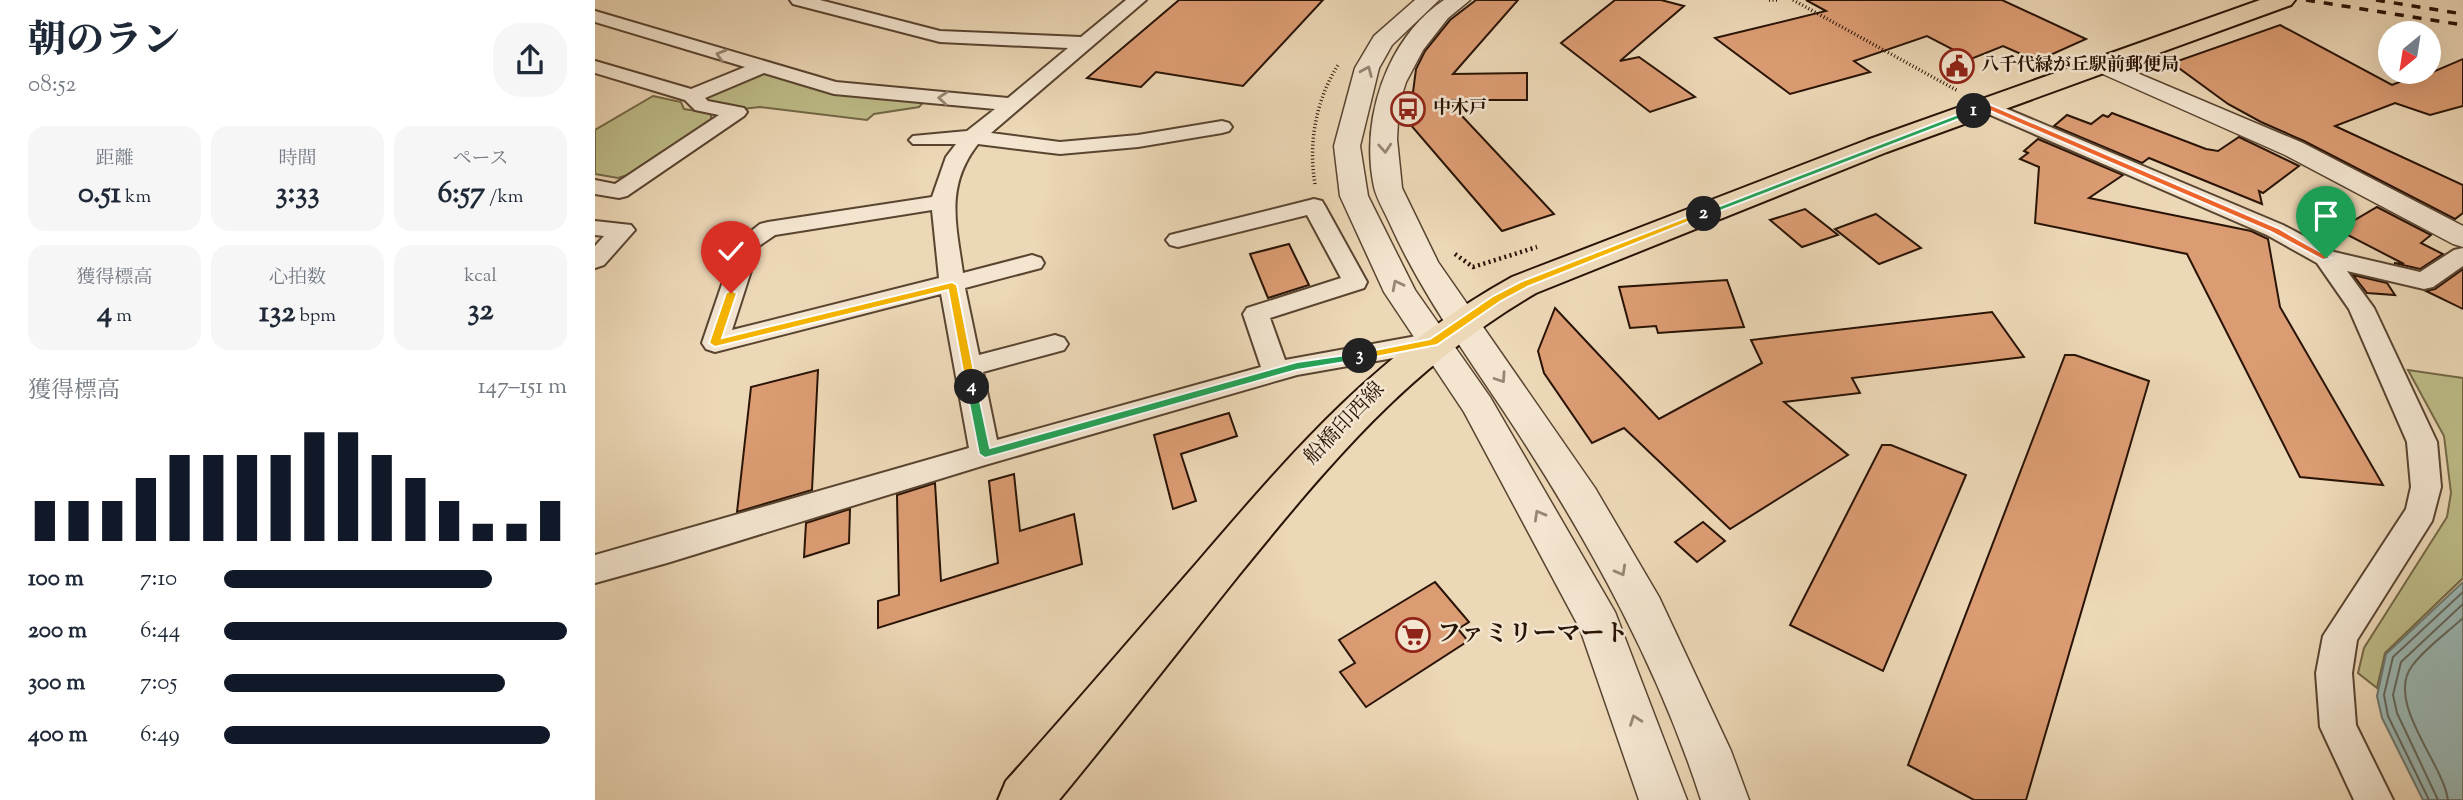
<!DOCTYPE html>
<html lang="ja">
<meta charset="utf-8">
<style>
:root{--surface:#fff;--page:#f6f6f7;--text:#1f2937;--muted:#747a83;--accent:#111827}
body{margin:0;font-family:"Sorts Mill Goudy","Noto Serif JP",serif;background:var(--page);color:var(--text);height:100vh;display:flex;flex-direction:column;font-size:26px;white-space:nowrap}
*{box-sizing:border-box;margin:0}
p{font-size:23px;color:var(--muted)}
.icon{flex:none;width:38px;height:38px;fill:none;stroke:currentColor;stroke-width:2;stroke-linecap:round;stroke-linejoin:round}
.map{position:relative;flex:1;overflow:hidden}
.drawer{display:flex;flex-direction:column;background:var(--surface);width:595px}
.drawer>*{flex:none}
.needle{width:46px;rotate:210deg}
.controls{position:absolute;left:1783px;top:21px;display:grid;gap:14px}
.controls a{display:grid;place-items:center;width:63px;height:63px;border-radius:50%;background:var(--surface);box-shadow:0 7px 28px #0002;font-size:35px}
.pin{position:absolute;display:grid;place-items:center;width:60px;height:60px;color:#fff;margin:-72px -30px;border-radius:50% 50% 50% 0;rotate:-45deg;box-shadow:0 0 7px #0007}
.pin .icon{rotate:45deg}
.km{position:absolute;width:35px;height:35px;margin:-18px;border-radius:50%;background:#222;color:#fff;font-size:19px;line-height:35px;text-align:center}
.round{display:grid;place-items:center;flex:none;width:74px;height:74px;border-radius:28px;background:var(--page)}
.summary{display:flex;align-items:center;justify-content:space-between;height:119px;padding:0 28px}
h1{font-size:38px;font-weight:800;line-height:52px}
.stats{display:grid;grid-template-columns:repeat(3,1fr);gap:10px;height:119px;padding:7px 28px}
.stats div{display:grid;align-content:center;border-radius:18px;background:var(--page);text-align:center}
.stats b{font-size:30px;font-weight:800}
.stats small{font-size:19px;font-weight:400}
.stats p{font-size:19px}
.chart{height:196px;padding:14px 28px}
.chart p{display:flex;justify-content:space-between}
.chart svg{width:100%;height:126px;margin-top:7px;stroke:var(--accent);stroke-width:6}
ul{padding:0 28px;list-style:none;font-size:23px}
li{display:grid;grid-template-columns:112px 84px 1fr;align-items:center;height:52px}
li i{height:18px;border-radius:9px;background:var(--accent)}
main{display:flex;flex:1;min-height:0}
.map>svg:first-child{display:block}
</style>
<main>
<section class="drawer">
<div class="summary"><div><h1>朝のラン</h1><p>08:52</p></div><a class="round"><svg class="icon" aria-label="share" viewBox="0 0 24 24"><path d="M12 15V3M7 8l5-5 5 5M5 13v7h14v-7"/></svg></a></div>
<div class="stats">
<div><p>距離</p><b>0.51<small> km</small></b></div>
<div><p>時間</p><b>3:33</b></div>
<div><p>ペース</p><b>6:57<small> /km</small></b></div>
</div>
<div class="stats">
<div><p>獲得標高</p><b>4<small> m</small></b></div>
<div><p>心拍数</p><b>132<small> bpm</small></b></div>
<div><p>kcal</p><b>32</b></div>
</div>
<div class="chart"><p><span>獲得標高</span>147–151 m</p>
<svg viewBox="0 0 160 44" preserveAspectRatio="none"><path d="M5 44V30M15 44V30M25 44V30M35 44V22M45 44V14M55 44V14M65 44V14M75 44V14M85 44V6M95 44V6M105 44V14M115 44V22M125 44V30M135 44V38M145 44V38M155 44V30"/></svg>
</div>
<ul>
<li><b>100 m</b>7:10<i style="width:78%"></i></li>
<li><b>200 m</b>6:44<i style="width:100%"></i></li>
<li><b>300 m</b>7:05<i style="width:82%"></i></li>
<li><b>400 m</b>6:49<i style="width:95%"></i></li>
</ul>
</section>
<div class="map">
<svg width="1868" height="800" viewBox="0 0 1868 800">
<rect width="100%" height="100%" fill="#ecd7b6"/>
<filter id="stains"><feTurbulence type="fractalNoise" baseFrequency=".00286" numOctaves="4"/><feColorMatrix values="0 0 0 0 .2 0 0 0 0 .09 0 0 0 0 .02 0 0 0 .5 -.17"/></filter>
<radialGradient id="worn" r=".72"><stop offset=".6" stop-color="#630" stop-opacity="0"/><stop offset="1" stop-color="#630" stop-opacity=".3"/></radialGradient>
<!-- green -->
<g fill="#bebd89" stroke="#736846" stroke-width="2">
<path d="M166,69L238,89L332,98L324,107L279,114L272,120L165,107L147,109L110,105L102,96Z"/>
<path d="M58,96L86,102L89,109L116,113V120L39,173L23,178L0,174V130Z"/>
<path d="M1813,370L1868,378V578L1790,653L1782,688L1763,673L1769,648L1852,517L1856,493L1849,436Z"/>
</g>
<!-- water -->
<path fill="#9ab8b5" stroke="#6c766e" stroke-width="2" d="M1868,582V800H1828L1787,718L1782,696L1791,654Z"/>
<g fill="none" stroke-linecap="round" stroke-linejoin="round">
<!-- shore -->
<g stroke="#61665c" stroke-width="2">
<path d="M1834,800L1793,716L1789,695L1798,657L1868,592"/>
<path d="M1843,800L1802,713L1798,695L1806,662L1868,604"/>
<path d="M1853,800C1848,763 1790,702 1817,666C1830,648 1852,633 1868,618"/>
</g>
</g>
<!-- building -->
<g fill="#dc9c73" stroke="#281304" stroke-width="2">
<path d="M584,0H728L648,86L561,72L546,87L492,78Z"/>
<path d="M881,0H923L858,74L932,73V100H852L959,214L907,231L814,123L821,69L830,51L855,20Z"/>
<path d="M1020,0H1066L1089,6L1025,61L1044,57L1100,97L1055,112L966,43Z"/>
<path d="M1211,0H1407L1491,39L1442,61L1408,46L1376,59L1332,36L1259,61L1275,72L1195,94L1120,38L1231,11Z"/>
<path d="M1685,25L1797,85L1812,79L1817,81L1868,59V106L1835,115L1800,103L1740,126L1868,185V213L1860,219L1709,141L1666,122L1633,104L1577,63Z"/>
<path d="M1517,113L1611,149L1623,151L1644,137L1704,166L1668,193L1664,191L1667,204L1554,158L1547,163L1459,126L1472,115L1496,124L1508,115L1513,117Z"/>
<path d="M1443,139L1528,175L1494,198L1656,231L1673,239L1685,307L1788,485L1705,477L1592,254L1440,223L1444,167L1425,159L1433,153L1429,151Z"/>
<path d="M1782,207L1836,235L1826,243L1848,254L1825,269L1799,263L1809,264L1743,230Z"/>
<path d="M1210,209L1243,235L1207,247L1175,220Z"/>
<path d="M1281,214L1326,248L1284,264L1240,229Z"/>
<path d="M694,244L714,285L673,298L655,254Z"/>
<path d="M1868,269V309L1831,291L1840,289Z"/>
<path d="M1758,275L1792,283L1800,295L1772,293Z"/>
<path d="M1132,280L1149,327L1063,333L1061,326L1035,328L1024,287Z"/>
<path d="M960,308L1064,419L1167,363L1156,340L1397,312L1429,357L1257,378L1265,393L1189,402L1253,455L1135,529L1029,428L997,443L949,373L943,351Z"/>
<path d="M1470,355H1480L1554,381L1431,800H1379L1313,765Z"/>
<path d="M223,370L217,490L142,512L156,387Z"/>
<path d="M634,413L642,436L586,454L601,501L578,509L559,435Z"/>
<path d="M1287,445H1296L1371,475L1288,671L1195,625Z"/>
<path d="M419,474L425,531L479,514L487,564L283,628V601L304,595L302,495L340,483L346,581L403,563L394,481Z"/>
<path d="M255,509L254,543L209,557L211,523Z"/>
<path d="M1108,522L1130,541L1102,562L1080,542Z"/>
<path d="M840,582L874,622L863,629L873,641L771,707L745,672L760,663L744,640Z"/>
</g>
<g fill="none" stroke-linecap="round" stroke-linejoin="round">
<!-- minor casing -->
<g stroke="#594430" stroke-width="4">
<g id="minor">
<path d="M195,0H225L345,31L486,37L531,0H551L396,133L465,142L543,135L627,121L634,123L637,127L634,131L627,133L543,147L465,154L383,144C350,186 361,224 368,273L437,255L446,258L449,263L446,268L370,288L384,355L460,335L469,338L473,344L469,350L388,372L402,440L666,367L648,314L652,308L746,278L712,215L583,247L575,245L571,240L575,235L719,199L727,201L730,206L772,282L769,288L675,318L690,360L838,333L847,336L851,342L847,348L838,351L702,375L390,465L72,563L0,583V555L374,448L346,294L120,352L111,349L107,343L141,243L165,224L173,222L337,197L351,157L361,144H318L314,140L318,136L372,131L400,109L239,94L169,73L110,98L113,101L149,108L152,112L149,116L32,196L24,198L0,194V180L20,184L124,115L100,110L90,100L0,73V61L96,89L150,67L0,22V11L241,82L413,98L473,48L345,42L198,4ZM337,210L344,278L137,330L164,246L180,235Z"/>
<path d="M1391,100L1688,225L1739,252L1825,272L1859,250L1868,248V266L1838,287L1829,289L1752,271L1779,308L1842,442L1846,487L1837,521L1762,640L1757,673L1761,725L1798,800H1759L1725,727L1721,673L1728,636L1811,509L1816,487L1812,442L1754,309L1722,263L1672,235L1384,110L1381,106L1384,102Z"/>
<path d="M0,221L36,225L40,230L9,265L0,268V246L9,236L0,235Z"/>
</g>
</g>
<!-- tertiary casing -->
<g stroke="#594430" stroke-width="3">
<g id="tertiary">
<path d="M820,0H844L797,45L784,68L765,146L773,196L820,290L895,397L1020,612L1092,800H1044L985,629L869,412L789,292L745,196L739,146L760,68L779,36Z"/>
<path d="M849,0H875L853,18L828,50L811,82L804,104L802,139L807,188L843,262L1000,488L1064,597L1136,751L1154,800H1106C1064,669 997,547 923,433C879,365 829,299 796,226C791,214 782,200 779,187C765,120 791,39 849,0Z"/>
<path d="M1509,59L1708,143L1868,226V247L1858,244L1690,155L1501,71L1497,66L1501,61Z"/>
</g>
</g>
<!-- primary casing -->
<g stroke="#281304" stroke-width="4">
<path id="primary" d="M1665,0H1700L1696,5L1292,152L941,293C814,367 735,463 643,576C583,651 525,726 464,800H403L411,781C475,710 537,637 600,565C698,451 783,351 917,277L1272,140Z"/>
</g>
<!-- path-far1 -->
<g stroke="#281304" stroke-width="3.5" stroke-dasharray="1 2.5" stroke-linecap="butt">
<path d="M1174,0H1184"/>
<path d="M1198,0L1363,91"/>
<path d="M720,184C713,143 721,100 743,65"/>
</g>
<!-- path -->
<path stroke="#281304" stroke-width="4.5" stroke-dasharray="2 3.5" stroke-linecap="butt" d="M860,254L878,267L942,247"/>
<!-- minor -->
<use href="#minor" fill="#f3e5d0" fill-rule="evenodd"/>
<!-- tertiary -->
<use href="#tertiary" fill="#f3e5d0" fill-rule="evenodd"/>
<!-- primary -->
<use href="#primary" fill="#ecd7b6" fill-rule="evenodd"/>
<!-- rail -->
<g stroke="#281304" stroke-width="3.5" stroke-dasharray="9 9" stroke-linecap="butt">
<path d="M1711,0L1868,25"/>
<path d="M1781,0L1868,14"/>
</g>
</g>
<!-- one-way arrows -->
<defs><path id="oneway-chevron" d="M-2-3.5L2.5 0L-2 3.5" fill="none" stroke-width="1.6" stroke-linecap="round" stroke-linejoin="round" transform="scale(1.75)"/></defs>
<g stroke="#988674">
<use href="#oneway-chevron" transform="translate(126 55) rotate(-163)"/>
<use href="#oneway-chevron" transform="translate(772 71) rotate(-67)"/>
<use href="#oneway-chevron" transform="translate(348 98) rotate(-175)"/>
<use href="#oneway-chevron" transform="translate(790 148) rotate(86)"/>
<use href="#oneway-chevron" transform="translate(802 285) rotate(-117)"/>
<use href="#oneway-chevron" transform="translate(906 378) rotate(56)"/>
<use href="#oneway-chevron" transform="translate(944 515) rotate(-119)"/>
<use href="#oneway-chevron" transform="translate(1026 571) rotate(61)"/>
<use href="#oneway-chevron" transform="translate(1040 720) rotate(-110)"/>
</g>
<!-- split-1 -->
<path fill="#f0652b" stroke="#fff" stroke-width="2" d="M1388,104H1394L1683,228L1736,258L1728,260L1676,232L1391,109L1379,113L1375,111Z"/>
<!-- split-2 -->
<path fill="#22a559" stroke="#fff" stroke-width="2" d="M1379,108L1382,112L1112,216L1104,214Z"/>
<!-- split-3 -->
<path fill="#f5b400" stroke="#fff" stroke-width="2" d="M1105,212L1113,214L932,287L906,301L842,345L765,360L760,356L765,353L835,339L898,296L925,282Z"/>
<!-- split-4 -->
<path fill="#22a559" stroke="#fff" stroke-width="2" d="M765,353L771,356L769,359L702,370L390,458L384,454L371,387L377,383L382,387L395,448L702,362Z"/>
<!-- split-5 -->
<path fill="#f5b400" stroke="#fff" stroke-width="2" d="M357,282L362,285L382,387L377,391L371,387L353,290L120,347L114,343L131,293L136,290L142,293L127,338Z"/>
<!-- icons -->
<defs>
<g id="civic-ring" transform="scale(1.75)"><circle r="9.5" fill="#f3e5d0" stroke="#8f2418" stroke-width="1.5"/><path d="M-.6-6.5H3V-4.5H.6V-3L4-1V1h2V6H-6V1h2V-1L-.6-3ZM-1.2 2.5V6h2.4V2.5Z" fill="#8f2418"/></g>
<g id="bus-ring" transform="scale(1.75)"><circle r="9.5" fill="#f3e5d0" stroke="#8f2418" stroke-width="1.5"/><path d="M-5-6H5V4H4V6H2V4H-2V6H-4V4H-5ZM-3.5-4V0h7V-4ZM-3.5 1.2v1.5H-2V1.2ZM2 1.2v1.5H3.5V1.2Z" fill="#8f2418"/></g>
<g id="supermarket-ring" transform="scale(1.75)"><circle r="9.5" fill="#f3e5d0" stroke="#8f2418" stroke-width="1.5"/><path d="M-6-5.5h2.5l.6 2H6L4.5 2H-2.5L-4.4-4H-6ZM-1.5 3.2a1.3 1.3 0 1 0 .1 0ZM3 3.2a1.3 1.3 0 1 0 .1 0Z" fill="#8f2418"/></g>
</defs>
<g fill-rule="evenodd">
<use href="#civic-ring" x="1362" y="66"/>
<use href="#bus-ring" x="813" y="109"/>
<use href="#supermarket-ring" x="818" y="635"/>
</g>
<g text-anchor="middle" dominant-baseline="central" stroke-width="5" stroke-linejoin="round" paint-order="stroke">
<!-- far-poi labels -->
<g font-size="18" font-weight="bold" fill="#281304" stroke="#f3e5d0" text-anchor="start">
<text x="1386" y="66">八千代緑が丘駅前郵便局</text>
<text x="838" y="109">中木戸</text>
</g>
<!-- street labels -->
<g font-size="21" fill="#281304" stroke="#f3e5d0">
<text transform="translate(750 424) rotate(-46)">船橋印西線</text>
</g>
<!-- near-poi labels -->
<g font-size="24" font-weight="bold" fill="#281304" stroke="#f3e5d0" text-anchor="start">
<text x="842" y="635">ファミリーマート</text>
</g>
</g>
<rect width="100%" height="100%" filter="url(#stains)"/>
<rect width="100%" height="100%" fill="url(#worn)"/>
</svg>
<div class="controls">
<a><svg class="needle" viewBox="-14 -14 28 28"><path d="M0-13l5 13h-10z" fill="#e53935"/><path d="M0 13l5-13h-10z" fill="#747a83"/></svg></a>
</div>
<div class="pin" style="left:1731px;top:258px;background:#1e9e55"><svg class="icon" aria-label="arrive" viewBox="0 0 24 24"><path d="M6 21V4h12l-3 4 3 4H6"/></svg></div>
<div class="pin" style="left:136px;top:293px;background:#d93025"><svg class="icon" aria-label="check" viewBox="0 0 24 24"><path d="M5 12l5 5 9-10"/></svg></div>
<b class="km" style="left:1379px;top:111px">1</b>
<b class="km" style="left:1109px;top:214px">2</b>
<b class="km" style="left:765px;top:356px">3</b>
<b class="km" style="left:377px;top:387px">4</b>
</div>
</main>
